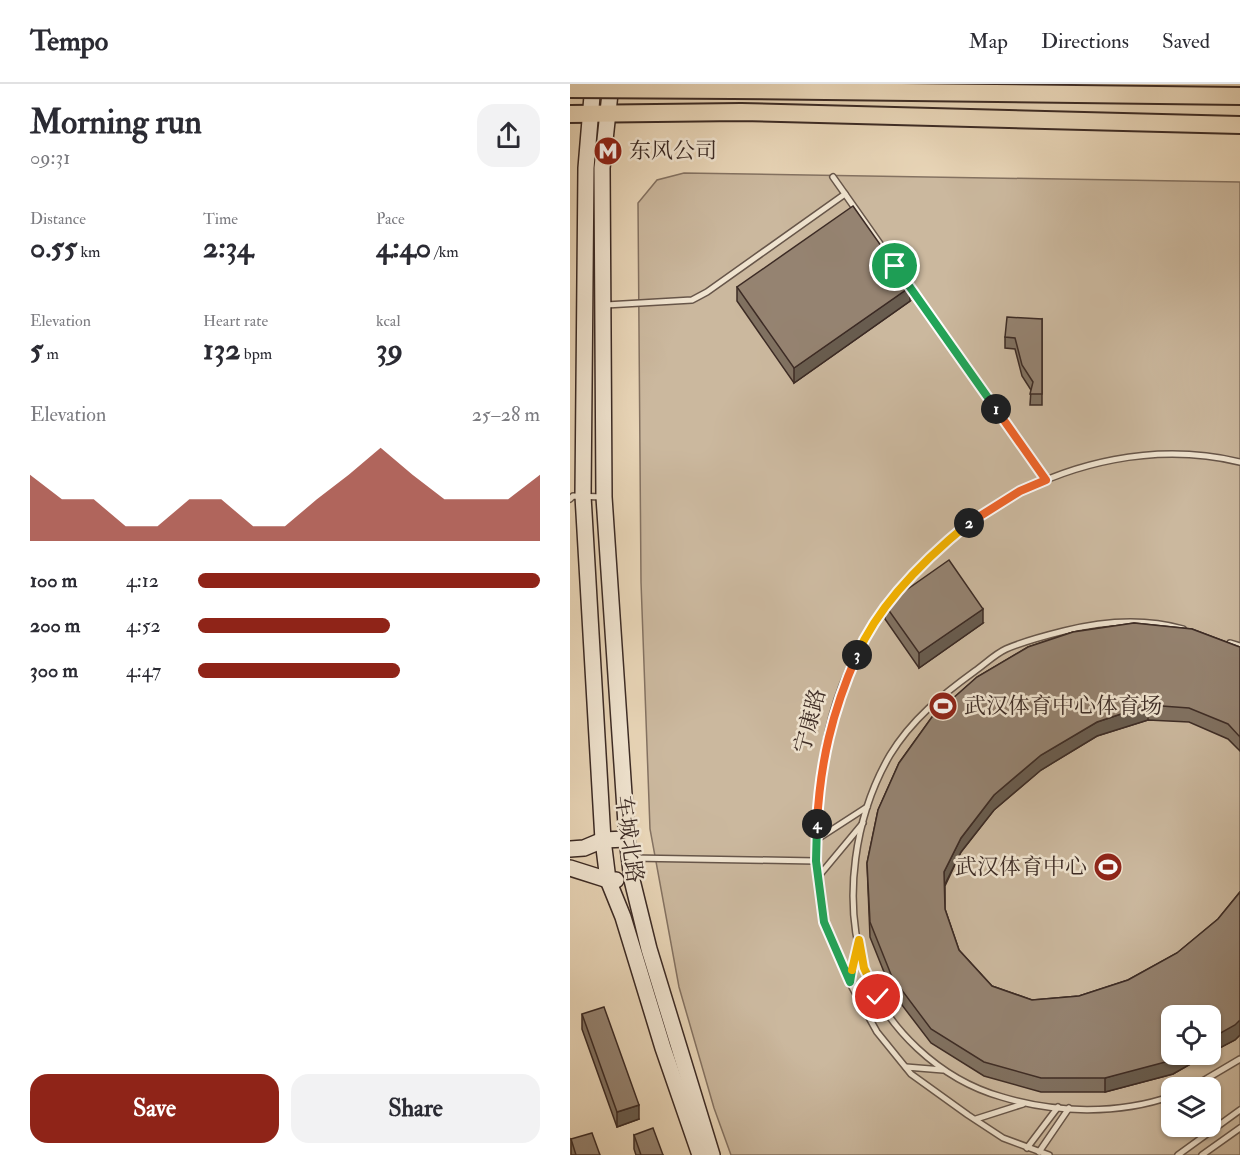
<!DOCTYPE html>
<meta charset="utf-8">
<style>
:root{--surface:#fff;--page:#f2f2f3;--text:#2b2b33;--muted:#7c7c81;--line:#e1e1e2;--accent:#8f2418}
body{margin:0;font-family:"IM FELL Double Pica","Noto Serif SC",serif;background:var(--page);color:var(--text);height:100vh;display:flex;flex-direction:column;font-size:22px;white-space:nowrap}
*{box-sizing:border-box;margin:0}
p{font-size:20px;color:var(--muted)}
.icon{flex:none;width:33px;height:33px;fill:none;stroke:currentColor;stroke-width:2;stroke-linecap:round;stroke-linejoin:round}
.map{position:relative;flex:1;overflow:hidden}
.sheet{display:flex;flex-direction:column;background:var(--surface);width:570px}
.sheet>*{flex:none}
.tools{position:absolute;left:591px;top:921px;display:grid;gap:12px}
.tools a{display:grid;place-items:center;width:60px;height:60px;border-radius:12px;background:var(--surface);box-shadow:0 2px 4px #0004;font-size:30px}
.pin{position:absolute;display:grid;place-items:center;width:51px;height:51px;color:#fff;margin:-26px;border:3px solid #fff;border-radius:50%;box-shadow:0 2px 6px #0007}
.km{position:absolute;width:30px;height:30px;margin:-15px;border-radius:50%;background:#222;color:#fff;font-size:16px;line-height:30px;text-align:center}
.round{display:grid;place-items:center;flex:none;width:63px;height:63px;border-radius:18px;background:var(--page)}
.summary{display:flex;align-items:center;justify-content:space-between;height:102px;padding:0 30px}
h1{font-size:33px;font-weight:800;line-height:45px}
.metrics{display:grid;grid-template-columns:repeat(3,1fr);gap:9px;height:102px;padding:6px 30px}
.metrics div{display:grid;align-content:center}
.metrics b{font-size:30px;font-weight:800}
.metrics small{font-size:16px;font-weight:400}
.metrics p{font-size:16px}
.chart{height:168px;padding:12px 30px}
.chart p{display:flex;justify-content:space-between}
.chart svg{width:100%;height:108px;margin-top:6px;fill:var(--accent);opacity:.7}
.button{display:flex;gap:12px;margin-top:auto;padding:12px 30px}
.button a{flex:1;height:69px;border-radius:18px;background:var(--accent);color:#fff;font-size:24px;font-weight:800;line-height:69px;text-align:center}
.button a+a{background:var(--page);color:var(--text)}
ul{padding:0 30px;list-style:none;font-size:20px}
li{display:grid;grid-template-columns:96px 72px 1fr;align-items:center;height:45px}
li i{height:15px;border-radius:8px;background:var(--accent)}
header{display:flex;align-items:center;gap:36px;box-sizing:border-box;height:84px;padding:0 30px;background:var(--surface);border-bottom:2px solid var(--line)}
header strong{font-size:28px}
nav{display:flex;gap:33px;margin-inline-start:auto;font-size:21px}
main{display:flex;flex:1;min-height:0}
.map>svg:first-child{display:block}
</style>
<header>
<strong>Tempo</strong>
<nav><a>Map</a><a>Directions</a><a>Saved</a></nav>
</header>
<main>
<section class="sheet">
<div class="summary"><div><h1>Morning run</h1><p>09:31</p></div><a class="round"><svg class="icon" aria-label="share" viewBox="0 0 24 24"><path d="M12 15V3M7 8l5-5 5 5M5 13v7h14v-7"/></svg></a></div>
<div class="metrics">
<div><p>Distance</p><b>0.55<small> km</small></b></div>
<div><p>Time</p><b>2:34</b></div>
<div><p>Pace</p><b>4:40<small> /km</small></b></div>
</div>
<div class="metrics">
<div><p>Elevation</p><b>5<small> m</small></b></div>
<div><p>Heart rate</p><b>132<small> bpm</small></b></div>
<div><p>kcal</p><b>39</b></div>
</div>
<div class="chart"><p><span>Elevation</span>25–28 m</p>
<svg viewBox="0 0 160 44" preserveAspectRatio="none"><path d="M0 44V17L10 27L20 27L30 38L40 38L50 27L60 27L70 38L80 38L90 27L100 17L110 6L120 17L130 27L140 27L150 27L160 17V44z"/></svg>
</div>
<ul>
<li><b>100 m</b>4:12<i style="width:100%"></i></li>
<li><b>200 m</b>4:52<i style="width:56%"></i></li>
<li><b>300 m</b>4:47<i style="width:59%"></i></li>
</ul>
<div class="button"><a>Save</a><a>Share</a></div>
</section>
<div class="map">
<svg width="670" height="1071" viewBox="0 0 670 1071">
<rect width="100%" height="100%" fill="#e8d5b7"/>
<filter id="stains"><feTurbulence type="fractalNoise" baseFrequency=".00333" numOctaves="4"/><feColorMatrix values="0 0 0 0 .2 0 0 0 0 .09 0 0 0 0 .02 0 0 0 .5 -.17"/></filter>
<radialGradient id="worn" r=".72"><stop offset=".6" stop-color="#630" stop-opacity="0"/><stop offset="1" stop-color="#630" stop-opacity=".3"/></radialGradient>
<!-- green -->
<path fill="#cbb89e" stroke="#847262" stroke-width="1.5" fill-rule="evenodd" d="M114,89L670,98V1071H161L144,1024L109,903L80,745L71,498L68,119L87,96ZM602,932H640V970H602ZM602,1004H640V1042H602Z"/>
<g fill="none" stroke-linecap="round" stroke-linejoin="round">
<!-- service casing -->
<g stroke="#67564a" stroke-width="8">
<g id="service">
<path d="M263,93L275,110"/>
<path d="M36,221L122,216L137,208L275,110L476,396"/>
<path d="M0,415L3,412L33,413"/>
<path d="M660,559L670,562"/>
<path d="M246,756L297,723"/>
<path d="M61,774L246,777C246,723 250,667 267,616C321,455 502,338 670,378"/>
<path d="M246,777L254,838L282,903L307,948L341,990L398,1031L433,1054L479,1071"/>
<path d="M248,793L293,739"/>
<path d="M280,898L288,860"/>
<path d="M336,983L373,986"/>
<path d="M621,1004L670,975"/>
<path d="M602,1012C548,1031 485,1029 432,1013C371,996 314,944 294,883C272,816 285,731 320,671C342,635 372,611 405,587C415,580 425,570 436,565C454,557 474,552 494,547C533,537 574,534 613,545"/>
<path d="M406,1035L453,1020"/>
<path d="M457,1064L488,1023"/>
<path d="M469,1068L499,1024"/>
<path d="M608,1071L670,1026"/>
<path d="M632,1071L670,1044"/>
</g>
</g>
<!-- secondary casing -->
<g stroke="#3c2b25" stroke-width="18">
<g id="secondary">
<path d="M23,0L16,84L13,412L33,756L38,796L53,833L93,964L130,1071"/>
<path d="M41,0L32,84L34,413L57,755L62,796L79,865L142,1071"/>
<path d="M0,765L14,764L33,756L57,755"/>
<path d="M0,784L38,796H46"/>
</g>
</g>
<!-- primary casing -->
<g stroke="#3c2b25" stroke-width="20">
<path id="primary" d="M0,30L171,28L670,41"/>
</g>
<!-- trunk casing -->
<g stroke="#3c2b25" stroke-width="20">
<path id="trunk" d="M163,6L670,12"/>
</g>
<!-- service -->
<use href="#service" stroke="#f0e4d0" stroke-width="5"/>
<!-- secondary -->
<use href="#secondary" stroke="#f0e4d0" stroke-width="15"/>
<!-- primary -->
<use href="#primary" stroke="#e8d5b7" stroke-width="16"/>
<!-- trunk -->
<use href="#trunk" stroke="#e8d5b7" stroke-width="16"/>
<!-- trunk-bridge casing -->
<g stroke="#3c2b25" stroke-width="20" stroke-linecap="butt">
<path id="trunk-bridge" d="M0,5L163,6"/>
</g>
<!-- trunk-bridge -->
<use href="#trunk-bridge" stroke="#e8d5b7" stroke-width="16"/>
</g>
<!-- wall -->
<g fill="#807161" stroke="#3c2b25" stroke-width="1.5">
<path d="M167,203L340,217L224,299L167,217Z"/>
<path d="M472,235V321H460L461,306L452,292L445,265L435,264V253Z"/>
<path d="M315,521L413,539L349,584L315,535Z"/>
<path d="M564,539L622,545L667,562L670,563V667L658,655L619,638L578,636L527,652L471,686L424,726L391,768L375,802V825L389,866L422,902L462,916L509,912L558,896L607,869L648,835L670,808V951L665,956L640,969V932H602V970H638L603,990L535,1008H471L414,992L361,959L322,908L300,853L297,779L308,726L329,679L362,633L407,593L458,563L503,548Z"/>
<path d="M12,930L69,1035L47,1043L12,945Z"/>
<path d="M64,1051L93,1071H66L64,1065Z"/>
<path d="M1,1055L30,1071H1Z"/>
</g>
<!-- shaded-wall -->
<g fill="#685c4f" stroke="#3c2b25" stroke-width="1.5">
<path d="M340,203V217L224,299V284Z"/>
<path d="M413,525V539L349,584V569Z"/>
<path d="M578,621V636L527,652L471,686L424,726L391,768L374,802V788L391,754L424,711L471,671L527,638Z"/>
<path d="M670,936V951L665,956L640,969V955Z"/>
<path d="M612,970H638L603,990L535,1008V994Z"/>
<path d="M69,1021V1035L47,1043V1028Z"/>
</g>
<!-- building -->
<g fill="#958371" stroke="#3c2b25" stroke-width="1.5">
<path d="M283,122L340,203L224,284L167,203Z"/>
<path d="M437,233L472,235V310H460L463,298L452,281L445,254L435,253Z"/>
<path d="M379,476L413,525L349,569L315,521Z"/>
<path d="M564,539L622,545L667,562L670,563V653L658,640L619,624L578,621L527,638L471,671L424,711L391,754L374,788L375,825L389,866L422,902L462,916L509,912L558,896L607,869L648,835L670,808V936L665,941L640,955V932H602V970H612L603,976L535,994H471L414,978L361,945L322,893L300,838L297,779L308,726L329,679L362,633L407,593L458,563L503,548Z"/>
<path d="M34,923L69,1021L47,1028L12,930Z"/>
<path d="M83,1044L93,1071H71L64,1051Z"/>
<path d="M22,1049L30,1071H6L1,1055Z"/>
</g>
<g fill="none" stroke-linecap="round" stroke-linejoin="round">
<!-- split-1 casing -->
<g stroke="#fff" stroke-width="12">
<path id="split-1" d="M325,182L426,325"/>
</g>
<!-- split-2 casing -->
<g stroke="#fff" stroke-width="12">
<path id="split-2" d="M399,439L450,407L476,396L426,325"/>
</g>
<!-- split-3 casing -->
<g stroke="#fff" stroke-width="12">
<path id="split-3" d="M287,571C309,519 356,474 399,439"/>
</g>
<!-- split-4 casing -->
<g stroke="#fff" stroke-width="12">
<path id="split-4" d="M247,740C250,679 262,628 287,571"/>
</g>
<!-- split-5 casing -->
<g stroke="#fff" stroke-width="12">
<path id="split-5" d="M247,740L246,777L254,838L280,898L282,886"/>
</g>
<!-- split-6 casing -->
<g stroke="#fff" stroke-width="12">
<path id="split-6" d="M282,886L289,856L294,884L308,913"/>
</g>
<!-- split-1 -->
<use href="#split-1" stroke="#22a559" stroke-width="8"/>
<!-- split-2 -->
<use href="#split-2" stroke="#f0652b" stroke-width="8"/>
<!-- split-3 -->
<use href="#split-3" stroke="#f5b400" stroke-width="8"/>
<!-- split-4 -->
<use href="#split-4" stroke="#f0652b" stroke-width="8"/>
<!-- split-5 -->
<use href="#split-5" stroke="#22a559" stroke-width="8"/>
<!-- split-6 -->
<use href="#split-6" stroke="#f5b400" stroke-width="8"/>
</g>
<!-- icons -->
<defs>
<g id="metro-disc" transform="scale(1.5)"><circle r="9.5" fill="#8f2418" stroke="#f0e4d0"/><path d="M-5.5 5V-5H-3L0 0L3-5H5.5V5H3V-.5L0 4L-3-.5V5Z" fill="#fff"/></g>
<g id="stadium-disc" transform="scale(1.5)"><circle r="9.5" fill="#8f2418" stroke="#f0e4d0"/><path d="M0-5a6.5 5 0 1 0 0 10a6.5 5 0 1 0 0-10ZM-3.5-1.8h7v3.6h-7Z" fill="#fff"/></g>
</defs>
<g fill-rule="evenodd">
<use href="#metro-disc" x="38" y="67"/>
<use href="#stadium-disc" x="373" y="622"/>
<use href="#stadium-disc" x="538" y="783"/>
</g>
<g text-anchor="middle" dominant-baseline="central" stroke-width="5" stroke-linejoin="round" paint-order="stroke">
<!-- poi labels -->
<g font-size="22" fill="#3c2b25" stroke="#f0e4d0" text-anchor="start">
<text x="59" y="67">东风公司</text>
<text x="394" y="622">武汉体育中心体育场</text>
<text x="517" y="783" text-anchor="end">武汉体育中心</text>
</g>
<!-- street labels -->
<g font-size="22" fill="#3c2b25" stroke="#f0e4d0">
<text transform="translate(240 637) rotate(-75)">宁康路</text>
<text transform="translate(59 755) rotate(82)">车城北路</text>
</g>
</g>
<rect width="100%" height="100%" filter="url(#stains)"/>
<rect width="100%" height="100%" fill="url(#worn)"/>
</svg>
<div class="tools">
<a><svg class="icon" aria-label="locate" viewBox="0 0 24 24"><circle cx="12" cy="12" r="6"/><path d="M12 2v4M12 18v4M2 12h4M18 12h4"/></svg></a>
<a><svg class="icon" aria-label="layers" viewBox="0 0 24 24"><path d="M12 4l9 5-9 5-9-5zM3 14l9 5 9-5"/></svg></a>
</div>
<div class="pin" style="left:325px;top:182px;background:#1e9e55"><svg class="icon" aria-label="arrive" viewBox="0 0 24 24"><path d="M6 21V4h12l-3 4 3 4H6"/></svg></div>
<div class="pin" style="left:308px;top:913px;background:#d93025"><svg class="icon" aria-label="check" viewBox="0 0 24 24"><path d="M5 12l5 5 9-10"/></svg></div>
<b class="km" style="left:426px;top:325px">1</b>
<b class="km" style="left:399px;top:439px">2</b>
<b class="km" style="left:287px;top:571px">3</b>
<b class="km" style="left:247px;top:740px">4</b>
</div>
</main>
